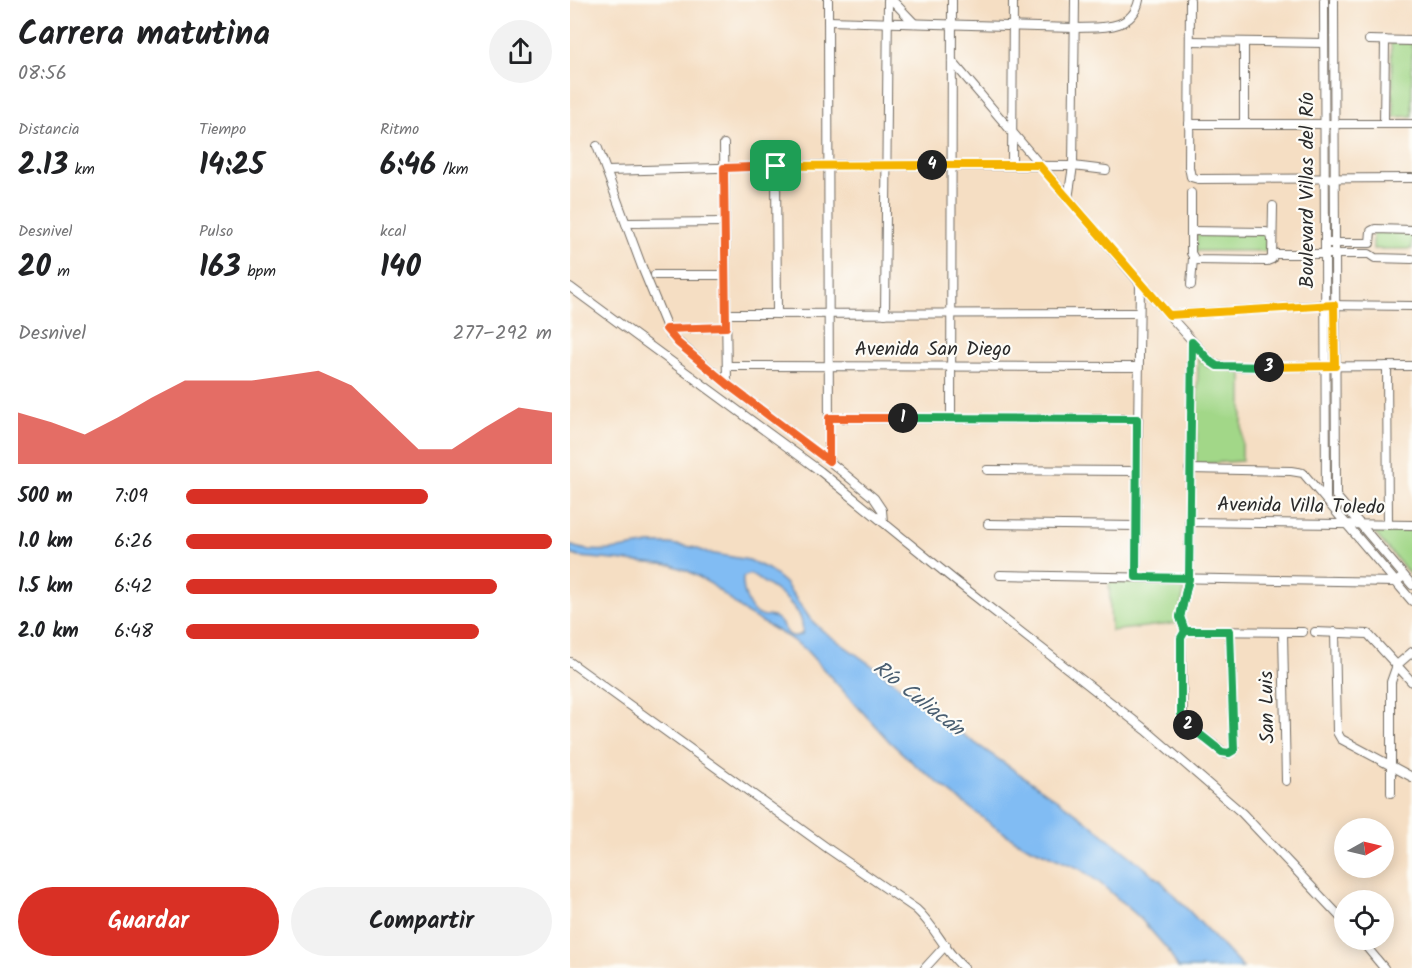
<!DOCTYPE html>
<html lang="es">
<meta charset="utf-8">
<style>
:root{--surface:#fff;--page:#f2f2f2;--text:#202124;--muted:#757577;--accent:#d93025}
body{margin:0;font-family:Kalam,sans-serif;background:var(--page);color:var(--text);height:100vh;display:flex;flex-direction:column;font-size:22px;white-space:nowrap}
*{box-sizing:border-box;margin:0}
p{font-size:20px;color:var(--muted)}
.icon{flex:none;width:33px;height:33px;fill:none;stroke:currentColor;stroke-width:2;stroke-linecap:round;stroke-linejoin:round}
.map{position:relative;flex:1;overflow:hidden}
.drawer{display:flex;flex-direction:column;background:var(--surface);width:570px}
.drawer>*{flex:none}
.needle{width:39px;rotate:82deg}
.buttons{position:absolute;left:764px;top:818px;display:grid;gap:12px}
.buttons a{display:grid;place-items:center;width:60px;height:60px;border-radius:50%;background:var(--surface);box-shadow:0 3px 15px #0003;font-size:30px}
.pin{position:absolute;display:grid;place-items:center;width:51px;height:51px;color:#fff;margin:-26px;border-radius:12px;box-shadow:0 3px 9px #0006}
.km{position:absolute;width:30px;height:30px;margin:-15px;border-radius:50%;background:#222;color:#fff;font-size:16px;line-height:30px;text-align:center}
.round{display:grid;place-items:center;flex:none;width:63px;height:63px;border-radius:32px;background:var(--page)}
.overview{display:flex;align-items:center;justify-content:space-between;height:102px;padding:0 18px}
h1{font-size:33px;font-weight:700;line-height:45px}
.figures{display:grid;grid-template-columns:repeat(3,1fr);gap:9px;height:102px;padding:6px 18px}
.figures div{display:grid;align-content:center}
.figures b{font-size:30px;font-weight:700}
.figures small{font-size:16px;font-weight:400}
.figures p{font-size:16px}
.chart{height:168px;padding:12px 18px}
.chart p{display:flex;justify-content:space-between}
.chart svg{width:100%;height:108px;margin-top:6px;fill:var(--accent);opacity:.7}
.primary-button{display:flex;gap:12px;margin-top:auto;padding:12px 18px}
.primary-button a{flex:1;height:69px;border-radius:36px;background:var(--accent);color:#fff;font-size:24px;font-weight:700;line-height:69px;text-align:center}
.primary-button a+a{background:var(--page);color:var(--text)}
ul{padding:0 18px;list-style:none;font-size:20px}
li{display:grid;grid-template-columns:96px 72px 1fr;align-items:center;height:45px}
li i{height:15px;border-radius:8px;background:var(--accent)}
main{display:flex;flex:1;min-height:0}
.map>svg:first-child{display:block}
</style>
<main>
<section class="drawer">
<div class="overview"><div><h1>Carrera matutina</h1><p>08:56</p></div><a class="round"><svg class="icon" aria-label="share" viewBox="0 0 24 24"><path d="M12 15V3M7 8l5-5 5 5M5 13v7h14v-7"/></svg></a></div>
<div class="figures">
<div><p>Distancia</p><b>2.13<small> km</small></b></div>
<div><p>Tiempo</p><b>14:25</b></div>
<div><p>Ritmo</p><b>6:46<small> /km</small></b></div>
</div>
<div class="figures">
<div><p>Desnivel</p><b>20<small> m</small></b></div>
<div><p>Pulso</p><b>163<small> bpm</small></b></div>
<div><p>kcal</p><b>140</b></div>
</div>
<div class="chart"><p><span>Desnivel</span>277–292 m</p>
<svg viewBox="0 0 160 44" preserveAspectRatio="none"><path d="M0 44V23L10 27L20 32L30 25L40 17L50 10L60 10L70 10L80 8L90 6L100 12L110 25L120 38L130 38L140 29L150 21L160 23V44z"/></svg>
</div>
<ul>
<li><b>500 m</b>7:09<i style="width:66%"></i></li>
<li><b>1.0 km</b>6:26<i style="width:100%"></i></li>
<li><b>1.5 km</b>6:42<i style="width:85%"></i></li>
<li><b>2.0 km</b>6:48<i style="width:80%"></i></li>
</ul>
<div class="primary-button"><a>Guardar</a><a>Compartir</a></div>
</section>
<div class="map">
<svg width="842" height="968" viewBox="0 0 842 968">
<rect width="100%" height="100%" fill="#fdfcf7"/>
<filter id="ink" filterUnits="userSpaceOnUse"><feTurbulence type="fractalNoise" baseFrequency=".0167" numOctaves="2"/><feDisplacementMap in="SourceGraphic" scale="12" xChannelSelector="R" yChannelSelector="G"/><feConvolveMatrix kernelMatrix="1 2 1 2 8 2 1 2 1" color-interpolation-filters="sRGB"/></filter>
<filter id="wash" filterUnits="userSpaceOnUse"><feTurbulence type="fractalNoise" baseFrequency=".008" numOctaves="4" result="noise"/><feDisplacementMap in="SourceGraphic" scale="24" xChannelSelector="R" yChannelSelector="G"/><feGaussianBlur stdDeviation="1.35" result="paint"/><feColorMatrix in="noise" values="0 0 0 0 0 0 0 0 0 0 0 0 0 0 0 0 0 1.4 0 .05"/><feComposite in="paint" operator="in"/></filter>
<g filter="url(#wash)">
<rect width="100%" height="100%" fill="#f5dec3"/>
<!-- green -->
<g fill="#a2d788" stroke="#66815a" stroke-width="1.5">
<path d="M842,42V116L824,117L821,43Z"/>
<path d="M803,229L842,230V249H803Z"/>
<path d="M627,233L696,234V251H626Z"/>
<path d="M628,356L638,367L672,368V461L626,464Z"/>
<path d="M842,530V577L803,531Z"/>
<path d="M539,579L616,580L608,623L541,631Z"/>
</g>
<!-- water -->
<path fill="#81bcf3" stroke="#56748f" stroke-width="1.5" fill-rule="evenodd" d="M80,544H99L122,547L139,553L179,560L198,569L215,583L241,620L253,631L314,674L369,718L509,815L590,880L673,968H608L598,950L569,917L530,883L510,869L448,842L422,825L343,763L320,742L235,649L216,636L176,613L141,584L120,572L102,565L9,557L0,554V545C23,556 55,548 80,544ZM180,574C199,586 238,607 232,634C215,642 217,626 207,619C201,615 195,617 189,615C177,610 172,587 173,577Z"/>
</g>
<g filter="url(#ink)">
<g fill="none" stroke-linecap="round" stroke-linejoin="round">
<!-- minor casing -->
<g stroke="#726a60" stroke-width="10">
<g id="minor">
<path d="M258,0L259,461"/>
<path d="M322,0L344,23"/>
<path d="M620,0L619,167L621,177L628,179L842,178"/>
<path d="M754,0L756,498"/>
<path d="M764,0L766,496L842,585"/>
<path d="M258,21L505,28C530,27 563,31 569,0"/>
<path d="M799,40L842,41"/>
<path d="M620,41L754,43"/>
<path d="M382,61L570,283L644,365L664,367L842,366"/>
<path d="M619,124H842"/>
<path d="M674,124V42"/>
<path d="M814,124L815,40"/>
<path d="M154,144L157,384"/>
<path d="M27,146L72,267L100,335L157,384L259,461L304,498L312,510L313,522"/>
<path d="M442,165L443,0"/>
<path d="M206,166L207,314"/>
<path d="M37,171L258,165L503,166L536,170"/>
<path d="M621,193V253L625,260L697,261L702,259L703,206"/>
<path d="M498,199L503,166L505,0"/>
<path d="M56,223L155,222"/>
<path d="M621,231L696,232L701,235L702,240"/>
<path d="M759,243H800L801,231L805,229L842,230"/>
<path d="M702,254H799L805,258L842,259"/>
<path d="M85,275H155"/>
<path d="M621,285L623,258"/>
<path d="M0,287L250,471L383,579L576,730L672,813L774,921"/>
<path d="M156,314L569,313"/>
<path d="M315,314L318,0"/>
<path d="M599,315L756,305L842,306"/>
<path d="M96,329L156,327"/>
<path d="M157,366L568,367"/>
<path d="M817,366L818,525"/>
<path d="M259,418L567,419"/>
<path d="M381,418L382,0"/>
<path d="M619,469L721,471L733,473L842,601"/>
<path d="M417,470L567,471"/>
<path d="M619,522L842,525"/>
<path d="M418,524L566,526"/>
<path d="M430,575L826,582L834,576"/>
<path d="M566,577L570,283"/>
<path d="M615,631L610,617L619,578L622,342"/>
<path d="M615,631L611,638L613,719L615,723L656,754L664,750L660,631"/>
<path d="M615,631L733,632"/>
<path d="M713,632L716,781"/>
<path d="M745,632L798,634L842,682"/>
<path d="M765,632L767,732L771,739L842,777"/>
<path d="M0,662L260,850L346,909C365,926 375,952 394,968"/>
<path d="M821,793V682L827,665L842,652"/>
<path d="M790,939L814,968"/>
<path d="M355,968L376,945"/>
</g>
</g>
<!-- minor -->
<use href="#minor" stroke="#fff" stroke-width="8"/>
</g>
</g>
<g fill="none" stroke-linecap="round" stroke-linejoin="round" filter="url(#ink)">
<!-- split-1 casing -->
<g stroke="#fff" stroke-width="12">
<path id="split-1" d="M206,166L154,168L156,327L96,329L108,343L157,384L259,461V418H333"/>
</g>
<!-- split-2 casing -->
<g stroke="#fff" stroke-width="12">
<path id="split-2" d="M333,418L567,419L566,577L619,578L610,617L615,631L611,638V714L618,725"/>
</g>
<!-- split-3 casing -->
<g stroke="#fff" stroke-width="12">
<path id="split-3" d="M618,725L652,752L659,753L664,750L660,631H615L610,617L619,578L622,342L641,362L647,366L699,367"/>
</g>
<!-- split-4 casing -->
<g stroke="#fff" stroke-width="12">
<path id="split-4" d="M362,165H469L599,315L764,305L765,366L699,367"/>
</g>
<!-- split-5 casing -->
<g stroke="#fff" stroke-width="12">
<path id="split-5" d="M206,166L362,165"/>
</g>
<!-- split-1 -->
<use href="#split-1" stroke="#f0652b" stroke-width="8"/>
<!-- split-2 -->
<use href="#split-2" stroke="#22a559" stroke-width="8"/>
<!-- split-3 -->
<use href="#split-3" stroke="#22a559" stroke-width="8"/>
<!-- split-4 -->
<use href="#split-4" stroke="#f5b400" stroke-width="8"/>
<!-- split-5 -->
<use href="#split-5" stroke="#f5b400" stroke-width="8"/>
</g>
<g text-anchor="middle" dominant-baseline="central" stroke-width="4.5" stroke-linejoin="round" paint-order="stroke">
<!-- street labels -->
<g font-size="20" fill="#2b2b2b" stroke="#fdfcf7">
<text transform="translate(738 190) rotate(-90)">Boulevard Villas del Río</text>
<text x="363" y="350">Avenida San Diego</text>
<text transform="translate(731 507) rotate(1)">Avenida Villa Toledo</text>
<text transform="translate(698 707) rotate(-91)">San Luis</text>
</g>
<!-- water labels -->
<g font-size="21" font-style="italic" fill="#495e71" stroke="#fdfcf7">
<text transform="translate(348 699) rotate(38)">Río Culiacán</text>
</g>
</g>
</svg>
<div class="buttons">
<a><svg class="needle" viewBox="-14 -14 28 28"><path d="M0-13l5 13h-10z" fill="#e53935"/><path d="M0 13l5-13h-10z" fill="#757577"/></svg></a>
<a><svg class="icon" aria-label="locate" viewBox="0 0 24 24"><circle cx="12" cy="12" r="6"/><path d="M12 2v4M12 18v4M2 12h4M18 12h4"/></svg></a>
</div>
<div class="pin" style="left:206px;top:166px;background:#1e9e55"><svg class="icon" aria-label="arrive" viewBox="0 0 24 24"><path d="M6 21V4h12l-3 4 3 4H6"/></svg></div>
<b class="km" style="left:333px;top:418px">1</b>
<b class="km" style="left:618px;top:725px">2</b>
<b class="km" style="left:699px;top:367px">3</b>
<b class="km" style="left:362px;top:165px">4</b>
</div>
</main>
